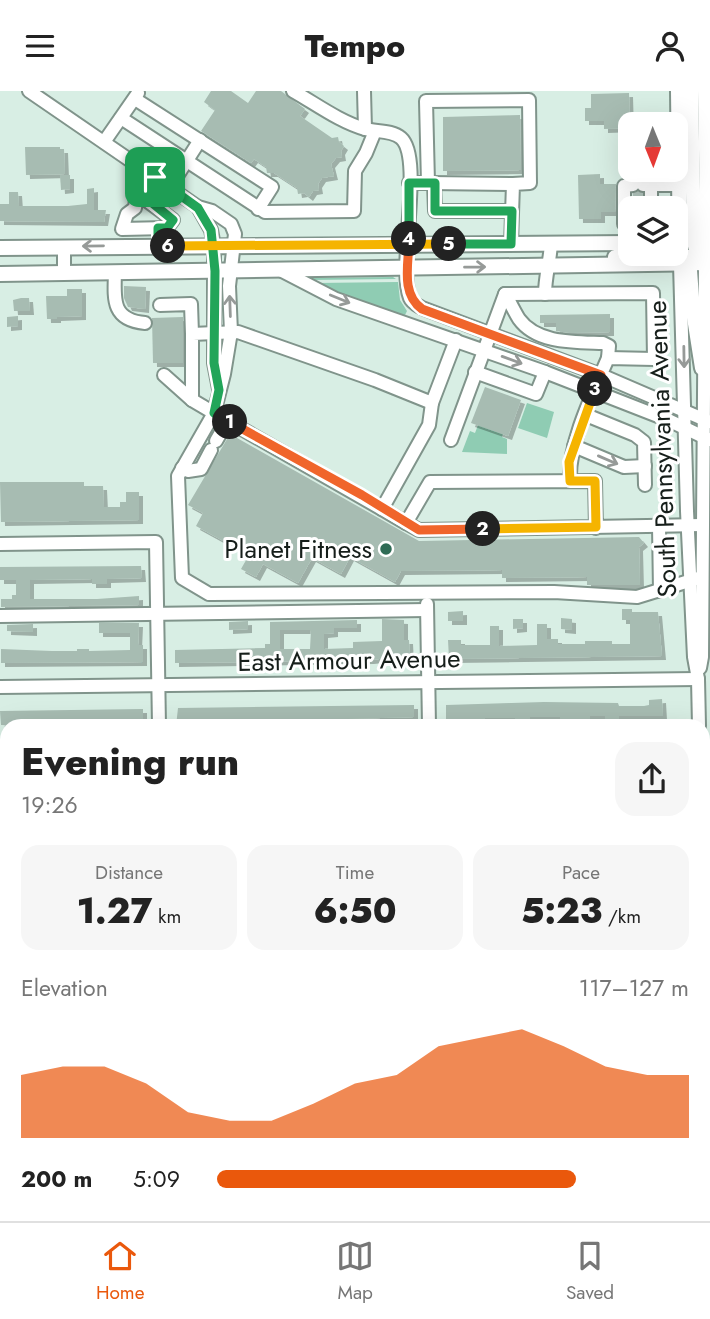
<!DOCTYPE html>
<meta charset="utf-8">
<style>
:root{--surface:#fff;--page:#f6f6f6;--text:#222;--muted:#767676;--line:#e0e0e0;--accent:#ea580c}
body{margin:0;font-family:Jost,sans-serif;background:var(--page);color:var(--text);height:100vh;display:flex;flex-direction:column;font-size:26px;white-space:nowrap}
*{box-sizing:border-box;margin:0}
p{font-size:23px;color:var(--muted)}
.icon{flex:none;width:38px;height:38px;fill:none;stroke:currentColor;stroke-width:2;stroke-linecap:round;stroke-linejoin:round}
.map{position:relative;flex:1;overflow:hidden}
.details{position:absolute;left:0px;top:628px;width:710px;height:502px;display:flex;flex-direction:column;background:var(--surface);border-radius:21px 21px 0 0;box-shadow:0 7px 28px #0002}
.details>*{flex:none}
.needle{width:46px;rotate:179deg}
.controls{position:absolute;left:618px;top:21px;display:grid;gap:14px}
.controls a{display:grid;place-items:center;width:70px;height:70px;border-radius:14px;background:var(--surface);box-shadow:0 7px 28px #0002;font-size:35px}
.pin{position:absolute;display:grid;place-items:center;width:60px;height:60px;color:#fff;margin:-30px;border-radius:14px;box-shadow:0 4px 10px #0006}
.km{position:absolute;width:35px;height:35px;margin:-18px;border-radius:50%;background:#222;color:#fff;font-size:19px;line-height:35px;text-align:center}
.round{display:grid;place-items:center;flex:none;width:74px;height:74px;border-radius:21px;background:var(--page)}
.overview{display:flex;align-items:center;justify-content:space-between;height:119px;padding:0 21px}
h1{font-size:38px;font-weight:800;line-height:52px}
.stats{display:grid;grid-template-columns:repeat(3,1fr);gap:10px;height:119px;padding:7px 21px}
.stats div{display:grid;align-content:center;border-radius:18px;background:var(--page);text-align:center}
.stats b{font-size:35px;font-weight:800}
.stats small{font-size:19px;font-weight:400}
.stats p{font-size:19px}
.chart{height:196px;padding:14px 21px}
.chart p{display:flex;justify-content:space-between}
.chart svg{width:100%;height:126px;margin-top:7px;fill:var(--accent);opacity:.7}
ul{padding:0 21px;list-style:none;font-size:23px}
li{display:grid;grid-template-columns:112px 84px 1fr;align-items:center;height:52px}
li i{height:18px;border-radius:9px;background:var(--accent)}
header{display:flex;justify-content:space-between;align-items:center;height:91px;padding:0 21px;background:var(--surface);font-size:32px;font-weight:800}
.tab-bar{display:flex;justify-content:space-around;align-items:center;height:98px;border-top:2px solid var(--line);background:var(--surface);font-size:19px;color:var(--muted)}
.tab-bar a{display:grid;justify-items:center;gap:4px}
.tab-bar .selected{color:var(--accent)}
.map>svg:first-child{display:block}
</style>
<header><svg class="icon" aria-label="menu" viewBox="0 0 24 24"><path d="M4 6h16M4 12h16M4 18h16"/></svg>Tempo<svg class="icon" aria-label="person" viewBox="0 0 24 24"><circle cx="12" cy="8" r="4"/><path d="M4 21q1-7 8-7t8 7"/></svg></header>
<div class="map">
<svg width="710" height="1130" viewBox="0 0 710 1130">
<defs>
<filter id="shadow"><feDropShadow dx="4" dy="4" stdDeviation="0" flood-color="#0004"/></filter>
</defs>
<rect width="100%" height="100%" fill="#d8eee4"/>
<!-- green -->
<g fill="#8fccb3">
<path d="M393,186L396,188L310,189V187Z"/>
<path d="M398,191L400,209L407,220L405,224L358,212L315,192Z"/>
<path d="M527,312L554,321L547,347L518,337Z"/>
<path d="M478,334L503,343L502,346L507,348V363L462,361L470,340L475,342Z"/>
</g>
<!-- building -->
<g fill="#a7bcb2" fill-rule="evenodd" filter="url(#shadow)">
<path d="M211,0H231L248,12L256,0H281L305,18L300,25L332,47L338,46L339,51L344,55L341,60L342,66L336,67L331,73L334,85L322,87L318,93L319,99L313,100L309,106L304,102L298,103L297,97L274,82H267L266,76L254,68L251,72L201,40L215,19L204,11Z"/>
<path d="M629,2L630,37L604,38V30H585V17H591V3Z"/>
<path d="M520,24L521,79L443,80V26Z"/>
<path d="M25,56H60V58H64L65,83L26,84Z"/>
<path d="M600,83V93H616L615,121H601V128H579L578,84Z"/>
<path d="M60,84H70V98L61,99Z"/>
<path d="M94,97V119H106L104,131L0,130V113H9V101H18L19,115H68L87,113V98Z"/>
<path d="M638,101L642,103V117H633V103Z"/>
<path d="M124,195L146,196L145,218L128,216L124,207Z"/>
<path d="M67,198H82V225L57,226V228H47L46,205H67Z"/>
<path d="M21,207H29L30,220H14L13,209Z"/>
<path d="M610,223V241L570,242L556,240V232H540V224Z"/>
<path d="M18,225V235L7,236V226Z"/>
<path d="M183,226V272H153L152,227Z"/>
<path d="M485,296L521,309L508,345L471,332Z"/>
<path d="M230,343L419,450L639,446L644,452L639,456L640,494H587V486L502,487V479L401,480L395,491L350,466L341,483L312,467L298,492L263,473L256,486L241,478L249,464L196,435L203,422L188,414Z"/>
<path d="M0,391H84V395H103L104,416H120V411H126V401H139V429L1,431Z"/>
<path d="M141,475L142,487L107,488V493H92V488L30,489V508H97L139,505V514L1,516V508H12V504H16V489H0V476Z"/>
<path d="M622,518H632V521H658L662,565L449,568L448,549H461V554H490V535H499V555L537,554V533H547V548H558V553H585V550H612V553H630V529H622Z"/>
<path d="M463,520V530H448V521Z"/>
<path d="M561,527L572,528V539L561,538Z"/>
<path d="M382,528L404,529V549H409L410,569H397V566L370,569L175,572V559L265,557V553H270V531L357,529V537H334V542L324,543V558L353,557V551L382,550ZM280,539H311L310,558H280Z"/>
<path d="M513,528H523V537L513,538Z"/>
<path d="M248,530V538L229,539V531Z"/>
<path d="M99,532H139L138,554H143V571L1,572V558L52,560H77V558H89V560L130,559V542H99Z"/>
<path d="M33,533V541L7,540V534Z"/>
<path d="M662,608L663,625H619V632H605V625H590V632L560,633V626H530V633H515V627H485V634L446,633V614L544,611L618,612L619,615H644L649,614V609Z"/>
<path d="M414,614V626L347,628V633H309V629H280V634H267V630H237V634L176,635L178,617Z"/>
<path d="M143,618V631L32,632V635H28L1,634L0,620Z"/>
</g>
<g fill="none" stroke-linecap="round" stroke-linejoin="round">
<!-- minor-tunnel -->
<g stroke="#b1c4bc" stroke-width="12" stroke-dasharray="12 6" stroke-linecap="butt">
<path d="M633,102H643"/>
<path d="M633,114L643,113"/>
</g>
<!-- minor casing -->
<g stroke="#80948b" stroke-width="16">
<g id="minor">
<path d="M29,0L198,116L212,120L231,133L235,143L229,195L231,241L224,283L214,322L382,418L429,334L432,312"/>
<path d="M293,0C316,13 340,31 365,38C376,41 392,39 401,47C424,67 397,175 410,207C412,212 417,214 422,217L601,284L710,331"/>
<path d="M364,0L365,38"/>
<path d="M135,8L272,96L258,118"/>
<path d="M121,27L265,121L354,120L355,80L366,62L375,40"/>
<path d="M104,51L138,2"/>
<path d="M409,92H428L426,10L529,9L530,92L513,93L511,153"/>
<path d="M429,92L513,93"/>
<path d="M434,92L435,120H512"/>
<path d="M643,94H651V117"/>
<path d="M651,94H680"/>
<path d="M170,96L200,49"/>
<path d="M145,106L136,108L135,117L127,123L122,138L167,137L173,129L146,109L145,106L155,86"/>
<path d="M198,116L211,139L214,155V272L219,298"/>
<path d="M624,133V95L633,94"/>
<path d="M680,173L687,420L694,566L698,588L699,635"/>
<path d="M282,180L336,208L545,281L668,329L710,349"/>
<path d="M64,182V156"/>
<path d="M115,182C114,209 112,229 145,232"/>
<path d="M505,203C510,211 514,220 519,228C537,253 575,251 603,252L609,255L608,267"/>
<path d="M545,203C545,186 550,170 551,153"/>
<path d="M160,214L191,213L192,243"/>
<path d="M456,249L432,312L375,289L238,241L192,243V309L214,322L178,385L182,487L209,503L554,501L637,506L702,486"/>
<path d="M475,281L536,303L545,281"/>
<path d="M164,284L192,309"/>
<path d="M586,324L635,344L644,351L645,394"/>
<path d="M451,349L505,203L653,202L654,268L608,267C593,302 568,353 570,390"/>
<path d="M216,350L228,329"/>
<path d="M574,355L624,376L645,375"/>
<path d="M182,377L188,380L201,378L211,359"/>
<path d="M382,418L406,432"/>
<path d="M659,435L660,500"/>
<path d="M596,437L595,390L430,391L406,432L419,439L702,434"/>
<path d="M0,453L156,451L159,635"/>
<path d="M427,513L429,635"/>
<path d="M0,525L427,519"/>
<path d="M700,577L702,566L705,172"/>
<path d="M0,596L698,588"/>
<path d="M0,664H7"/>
<path d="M0,731H7"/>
<path d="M0,865H7"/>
<path d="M0,933H7"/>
<path d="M704,986L706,1130"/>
<path d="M0,1002H7"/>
</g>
</g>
<!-- major casing -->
<g stroke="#80948b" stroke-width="18">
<g id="major">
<path d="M678,0L680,173"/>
<path d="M691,0L694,151L698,166L705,172"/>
<path d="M0,157L630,152"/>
<path d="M615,166L646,163"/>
<path d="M689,166L693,220L702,277"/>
<path d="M705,172L707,116L705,0"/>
<path d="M0,183L710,172"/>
</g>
</g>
<!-- minor -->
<use href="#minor" stroke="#fff" stroke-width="12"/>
<!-- major -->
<use href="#major" stroke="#fff" stroke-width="14"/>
</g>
<!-- one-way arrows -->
<defs><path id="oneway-shaft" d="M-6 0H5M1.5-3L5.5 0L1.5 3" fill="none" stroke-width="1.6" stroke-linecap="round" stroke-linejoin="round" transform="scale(1.75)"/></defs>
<g stroke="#969a98">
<use href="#oneway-shaft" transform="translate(93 155) rotate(179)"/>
<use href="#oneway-shaft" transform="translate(475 176) rotate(-1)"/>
<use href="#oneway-shaft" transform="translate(340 208) rotate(22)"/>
<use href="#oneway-shaft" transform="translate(230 215) rotate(-92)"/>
<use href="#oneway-shaft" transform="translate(684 266) rotate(89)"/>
<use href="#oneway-shaft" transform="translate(512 269) rotate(20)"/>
<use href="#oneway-shaft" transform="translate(608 369) rotate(23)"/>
</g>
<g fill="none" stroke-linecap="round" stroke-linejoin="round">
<!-- split-1 casing -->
<g stroke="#fff" stroke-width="14">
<path id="split-1" d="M155,86L198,117L211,139L215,180L214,272L219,299L214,322L230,331"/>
</g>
<!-- split-2 casing -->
<g stroke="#fff" stroke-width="14">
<path id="split-2" d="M230,331L362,404L419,439L483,438"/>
</g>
<!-- split-3 casing -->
<g stroke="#fff" stroke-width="14">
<path id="split-3" d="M483,438L596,436L595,390H570L569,371L595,298"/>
</g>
<!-- split-4 casing -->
<g stroke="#fff" stroke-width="14">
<path id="split-4" d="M409,148C409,172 400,202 422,218L601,284L595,298"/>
</g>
<!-- split-5 casing -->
<g stroke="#fff" stroke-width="14">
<path id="split-5" d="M409,148V92H435V120H512L511,153H449"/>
</g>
<!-- split-6 casing -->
<g stroke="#fff" stroke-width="14">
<path id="split-6" d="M168,155L449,153"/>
</g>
<!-- split-7 casing -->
<g stroke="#fff" stroke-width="14">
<path id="split-7" d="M155,86L145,106L173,129L167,137H158V155H168"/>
</g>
<!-- split-1 -->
<use href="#split-1" stroke="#22a559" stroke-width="9"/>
<!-- split-2 -->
<use href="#split-2" stroke="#f0652b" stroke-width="9"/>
<!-- split-3 -->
<use href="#split-3" stroke="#f5b400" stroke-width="9"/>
<!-- split-4 -->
<use href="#split-4" stroke="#f0652b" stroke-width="9"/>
<!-- split-5 -->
<use href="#split-5" stroke="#22a559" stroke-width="9"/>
<!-- split-6 -->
<use href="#split-6" stroke="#f5b400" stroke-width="9"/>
<!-- split-7 -->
<use href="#split-7" stroke="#22a559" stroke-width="9"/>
</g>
<!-- markers -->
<circle fill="#2f6b55" stroke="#fff" stroke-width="2.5" cx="386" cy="458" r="7"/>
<g text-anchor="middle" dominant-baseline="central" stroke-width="6" stroke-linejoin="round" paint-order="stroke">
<!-- street labels -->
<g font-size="26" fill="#161e1a" stroke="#fff">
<text transform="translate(662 358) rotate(-92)">South Pennsylvania Avenue</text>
<text transform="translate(349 569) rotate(-1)">East Armour Avenue</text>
</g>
<!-- poi labels -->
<g font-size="26" fill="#161e1a" stroke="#fff" text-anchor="end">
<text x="372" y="458">Planet Fitness</text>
</g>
</g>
</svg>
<div class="controls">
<a><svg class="needle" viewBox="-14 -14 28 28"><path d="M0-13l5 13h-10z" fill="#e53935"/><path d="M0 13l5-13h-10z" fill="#767676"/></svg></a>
<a><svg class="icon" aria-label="layers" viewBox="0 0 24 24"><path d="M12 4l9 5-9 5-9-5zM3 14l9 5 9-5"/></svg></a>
</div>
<div class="pin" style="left:155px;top:86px;background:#1e9e55"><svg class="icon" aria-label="arrive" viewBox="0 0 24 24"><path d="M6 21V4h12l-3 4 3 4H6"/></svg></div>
<b class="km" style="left:230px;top:331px">1</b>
<b class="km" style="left:483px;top:438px">2</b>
<b class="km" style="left:595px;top:298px">3</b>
<b class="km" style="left:409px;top:148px">4</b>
<b class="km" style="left:449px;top:153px">5</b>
<b class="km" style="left:168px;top:155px">6</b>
<section class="details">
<div class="overview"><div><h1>Evening run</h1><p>19:26</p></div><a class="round"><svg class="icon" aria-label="share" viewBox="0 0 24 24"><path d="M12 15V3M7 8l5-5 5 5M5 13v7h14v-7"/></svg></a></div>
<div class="stats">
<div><p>Distance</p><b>1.27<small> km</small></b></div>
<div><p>Time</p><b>6:50</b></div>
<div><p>Pace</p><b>5:23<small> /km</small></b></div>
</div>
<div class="chart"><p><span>Elevation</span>117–127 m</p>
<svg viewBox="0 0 160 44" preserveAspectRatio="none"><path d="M0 44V22L10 19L20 19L30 25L40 35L50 38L60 38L70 32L80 25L90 22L100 12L110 9L120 6L130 12L140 19L150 22L160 22V44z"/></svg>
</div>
<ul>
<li><b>200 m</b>5:09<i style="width:76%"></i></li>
</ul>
</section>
</div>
<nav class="tab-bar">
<a class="selected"><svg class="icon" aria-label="home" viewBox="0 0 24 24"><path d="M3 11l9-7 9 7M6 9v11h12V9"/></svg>Home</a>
<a><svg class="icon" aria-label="map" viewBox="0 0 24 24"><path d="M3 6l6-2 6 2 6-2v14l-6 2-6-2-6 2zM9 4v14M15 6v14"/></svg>Map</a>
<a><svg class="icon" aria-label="saved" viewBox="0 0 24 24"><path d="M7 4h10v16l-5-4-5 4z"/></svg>Saved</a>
</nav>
